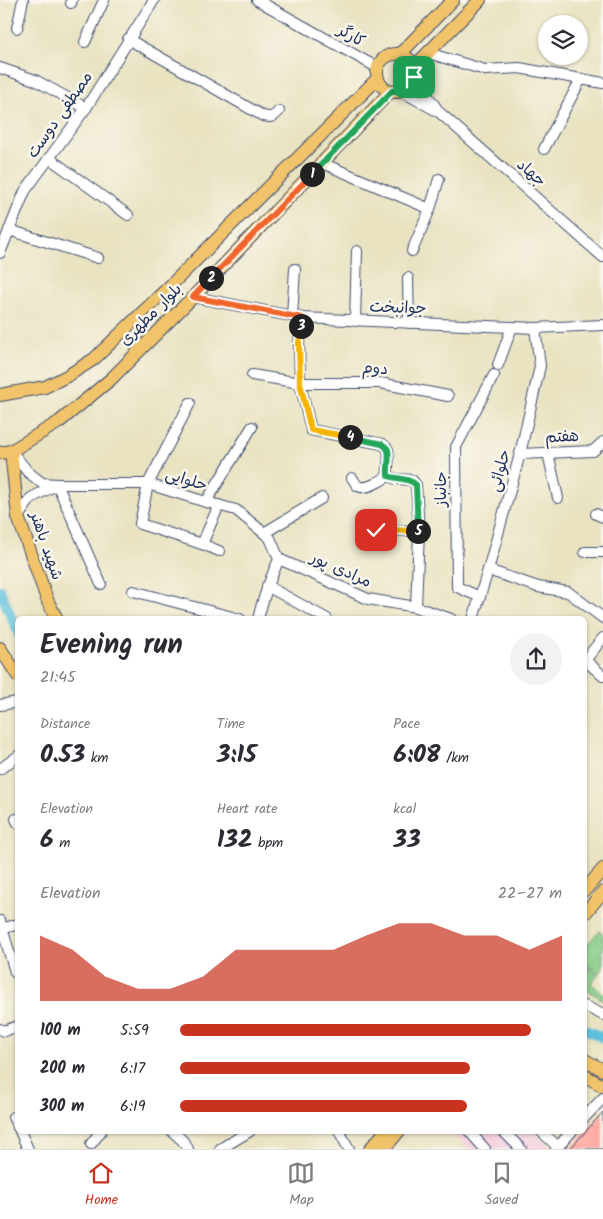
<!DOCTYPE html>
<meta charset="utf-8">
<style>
:root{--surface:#fff;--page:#f2f2f3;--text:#2b2b33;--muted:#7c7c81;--line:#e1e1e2;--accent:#c8321e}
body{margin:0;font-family:Kalam,"Playpen Sans Arabic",sans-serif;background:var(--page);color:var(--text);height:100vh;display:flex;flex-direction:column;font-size:19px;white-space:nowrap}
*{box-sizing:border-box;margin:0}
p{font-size:16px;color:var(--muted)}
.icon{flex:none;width:28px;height:28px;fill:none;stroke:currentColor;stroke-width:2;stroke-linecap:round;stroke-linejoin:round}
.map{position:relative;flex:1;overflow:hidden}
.side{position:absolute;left:15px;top:616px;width:572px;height:518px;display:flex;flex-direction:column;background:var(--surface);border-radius:8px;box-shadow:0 1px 4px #0004}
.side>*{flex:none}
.buttons{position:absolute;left:538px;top:15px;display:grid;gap:10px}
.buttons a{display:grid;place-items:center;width:50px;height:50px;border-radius:50%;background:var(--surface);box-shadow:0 1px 4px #0004;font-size:25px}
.pin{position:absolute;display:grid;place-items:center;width:42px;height:42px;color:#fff;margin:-21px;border-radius:10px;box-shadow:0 2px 8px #0006}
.km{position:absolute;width:25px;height:25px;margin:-12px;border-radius:50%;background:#222;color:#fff;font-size:14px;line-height:25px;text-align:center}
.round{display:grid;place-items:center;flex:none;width:52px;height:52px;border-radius:26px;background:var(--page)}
.headline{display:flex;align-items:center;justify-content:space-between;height:85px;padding:0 25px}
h1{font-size:28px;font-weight:700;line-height:38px}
.stats{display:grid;grid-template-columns:repeat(3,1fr);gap:8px;height:85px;padding:5px 25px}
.stats div{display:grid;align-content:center}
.stats b{font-size:25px;font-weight:700}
.stats small{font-size:14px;font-weight:400}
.stats p{font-size:14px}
.chart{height:140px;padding:10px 25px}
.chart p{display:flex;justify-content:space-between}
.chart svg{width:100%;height:90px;margin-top:5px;fill:var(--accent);opacity:.7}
ul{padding:0 25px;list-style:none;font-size:16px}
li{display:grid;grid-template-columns:80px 60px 1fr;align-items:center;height:38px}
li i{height:12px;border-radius:6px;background:var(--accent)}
.tabs{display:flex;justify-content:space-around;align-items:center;height:70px;border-top:1px solid var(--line);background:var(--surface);font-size:14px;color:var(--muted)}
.tabs a{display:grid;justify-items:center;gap:2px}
.tabs .on{color:var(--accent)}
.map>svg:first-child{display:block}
</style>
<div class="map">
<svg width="603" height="1149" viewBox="0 0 603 1149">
<rect width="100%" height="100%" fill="#fbf7ec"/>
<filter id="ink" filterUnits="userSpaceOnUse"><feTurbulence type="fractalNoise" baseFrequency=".02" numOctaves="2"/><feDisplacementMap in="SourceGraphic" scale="10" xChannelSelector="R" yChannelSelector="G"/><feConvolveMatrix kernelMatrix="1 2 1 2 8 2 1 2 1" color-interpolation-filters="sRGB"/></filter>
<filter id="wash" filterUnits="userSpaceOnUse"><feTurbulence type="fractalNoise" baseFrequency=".0096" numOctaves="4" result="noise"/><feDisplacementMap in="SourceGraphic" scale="20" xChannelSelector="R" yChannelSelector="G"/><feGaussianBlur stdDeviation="1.12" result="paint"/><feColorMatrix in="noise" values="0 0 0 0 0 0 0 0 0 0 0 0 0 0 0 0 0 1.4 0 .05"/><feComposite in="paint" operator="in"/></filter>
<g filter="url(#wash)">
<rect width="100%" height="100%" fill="#e9e3c2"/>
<!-- built -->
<path fill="#f4cfde" d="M451,1131H534L552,1149H468Z"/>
<!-- green -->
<g fill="#86cc86" stroke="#507e72">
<path d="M599,931L603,934V969L599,974L585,962V947Z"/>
<path d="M585,964L598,975L591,983L603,994V1000L585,989Z"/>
</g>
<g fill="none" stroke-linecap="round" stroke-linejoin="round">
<!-- canal -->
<g stroke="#5dc0dc" stroke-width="10">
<path d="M0,590L18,633"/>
<path d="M585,1029L603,1038"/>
</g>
</g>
<g id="blocks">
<!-- building -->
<path fill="#ffa5a0" d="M603,1112V1149H570Z"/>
</g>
</g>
<g filter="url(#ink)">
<use href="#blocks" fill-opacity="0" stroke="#3a4a6d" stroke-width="1"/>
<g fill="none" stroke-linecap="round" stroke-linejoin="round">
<!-- minor casing -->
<g stroke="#3a4a6d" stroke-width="12">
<g id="minor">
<path d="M257,0L378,68"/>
<path d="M71,3L72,0"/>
<path d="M17,28L23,0"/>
<path d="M128,39L263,116C271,118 274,117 279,111"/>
<path d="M85,42L104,0"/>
<path d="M428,53L485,70L519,68L603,83"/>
<path d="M0,68L35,80L86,108"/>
<path d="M414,77L437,109"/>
<path d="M401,91L439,112L603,257"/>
<path d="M544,149L581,79"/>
<path d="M49,158L128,215"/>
<path d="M322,163L430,209"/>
<path d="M9,230L98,258"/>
<path d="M412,251L430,209L439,179"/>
<path d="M0,253L25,191L86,108L154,0"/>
<path d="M408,278L409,323"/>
<path d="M193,297L302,318L535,328L603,325"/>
<path d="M292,316L295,269"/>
<path d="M302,318L299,343L300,383L311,430L382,444C385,446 387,447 388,450C390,456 387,468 388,476L396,479L412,480L416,485L419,531L416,607"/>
<path d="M355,321L357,251"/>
<path d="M498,365L512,327"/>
<path d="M252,375L300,383H380L448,396"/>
<path d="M190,403L148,484L140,524L202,544L219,505"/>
<path d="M11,451L28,472L42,483L57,484H148L206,502L236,510L270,538L279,559C270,579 263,598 258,619"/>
<path d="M548,453L558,498"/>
<path d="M520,454L593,451L603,442"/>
<path d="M352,478C353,479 356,484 357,485C364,492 382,480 388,476"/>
<path d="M57,484L101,584"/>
<path d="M206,502L252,427"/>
<path d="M596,514L603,517"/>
<path d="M18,517L31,498L56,485"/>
<path d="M376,530L419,531"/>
<path d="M264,533L322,498"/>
<path d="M202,544L219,551"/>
<path d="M585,552H603"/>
<path d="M279,559L368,599L416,607L451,619"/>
<path d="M488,570L538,587L568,592L603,618"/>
<path d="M267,586L327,619"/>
<path d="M133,591L240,619"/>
<path d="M480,597L457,587L456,447L494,375"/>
<path d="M473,619L488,570L520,454L540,366L535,328"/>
<path d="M585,660L603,638"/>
<path d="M585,660L603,676"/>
<path d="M0,705L18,702"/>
<path d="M0,769L18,756"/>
<path d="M16,819L18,823"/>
<path d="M0,921L15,972L18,975"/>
<path d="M2,929L18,924"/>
<path d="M585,1006L603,1015"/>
<path d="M0,1029L4,1031L18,1026"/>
<path d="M13,1117L18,1127"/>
<path d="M585,1117L603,1098"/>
<path d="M20,1131L28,1149"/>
<path d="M172,1131L183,1141L188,1149"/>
<path d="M339,1131L349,1149"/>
<path d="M469,1131L485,1149"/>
<path d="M503,1131L521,1149"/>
<path d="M541,1131L558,1147"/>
<path d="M91,1144L101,1131"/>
<path d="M220,1149L250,1131"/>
<path d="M556,1149L572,1131"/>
</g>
</g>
<!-- major casing -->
<g stroke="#3a4a6d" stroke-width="14">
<g id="major">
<path d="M400,54L453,0"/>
<circle cx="396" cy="73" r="19"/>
<path d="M414,67L480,0"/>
<path d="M0,395L45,387L69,375L94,359L174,282L378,78"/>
<path d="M11,451L18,517L48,602L57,619"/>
<path d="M0,453L11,451L59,422L111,379L193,297L391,91"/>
<path d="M0,648L18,676"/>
<path d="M585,890L603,869"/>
<path d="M585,913L603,892"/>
<path d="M585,1060L603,1070"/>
<path d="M585,1076L603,1086"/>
<path d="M370,1149L386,1131"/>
<path d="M384,1149L399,1131"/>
</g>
</g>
<!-- minor -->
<use href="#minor" stroke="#fff" stroke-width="10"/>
<!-- major -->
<use href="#major" stroke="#f1c36a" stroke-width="12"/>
</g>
</g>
<g fill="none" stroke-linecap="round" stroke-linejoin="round" filter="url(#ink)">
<!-- split-1 casing -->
<g stroke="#fff" stroke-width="10">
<path id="split-1" d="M312,174L392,91C403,92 410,87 414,77"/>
</g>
<!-- split-2 casing -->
<g stroke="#fff" stroke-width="10">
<path id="split-2" d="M211,278L312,174"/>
</g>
<!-- split-3 casing -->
<g stroke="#fff" stroke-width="10">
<path id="split-3" d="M211,278L193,297L302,318L301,326"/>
</g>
<!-- split-4 casing -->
<g stroke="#fff" stroke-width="10">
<path id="split-4" d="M301,326L299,343L300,383L311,430L350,437"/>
</g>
<!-- split-5 casing -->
<g stroke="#fff" stroke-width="10">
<path id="split-5" d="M350,437L382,444C385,446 387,447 388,450C390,456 387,468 388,476C397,479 410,478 416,485L418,531"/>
</g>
<!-- split-6 casing -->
<g stroke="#fff" stroke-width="10">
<path id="split-6" d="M376,530L418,531"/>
</g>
<!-- split-1 -->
<use href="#split-1" stroke="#22a559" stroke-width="6"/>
<!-- split-2 -->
<use href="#split-2" stroke="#f0652b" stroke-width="6"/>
<!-- split-3 -->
<use href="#split-3" stroke="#f0652b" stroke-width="6"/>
<!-- split-4 -->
<use href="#split-4" stroke="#f5b400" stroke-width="6"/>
<!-- split-5 -->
<use href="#split-5" stroke="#22a559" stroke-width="6"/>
<!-- split-6 -->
<use href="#split-6" stroke="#f5b400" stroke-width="6"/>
</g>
<g text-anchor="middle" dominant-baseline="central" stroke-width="5" stroke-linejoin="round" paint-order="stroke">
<!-- street labels -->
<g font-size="16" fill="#1b2f5e" stroke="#fbf7ec">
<text transform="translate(351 36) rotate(30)">کارگر</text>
<text transform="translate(60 115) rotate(-55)">مصطفی دوست</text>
<text transform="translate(531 173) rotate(41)">جهاد</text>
<text transform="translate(398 308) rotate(2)">جوانبخت</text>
<text transform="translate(151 315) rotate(-45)">بلوار مطهری</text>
<text transform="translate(375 369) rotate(4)">دوم</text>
<text transform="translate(562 437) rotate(-3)">هفتم</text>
<text transform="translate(500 471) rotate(-75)">حلوائی</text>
<text transform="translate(186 480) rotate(17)">حلوایی</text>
<text transform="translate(441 489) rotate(-90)">جانباز</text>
<text transform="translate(46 546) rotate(71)">شهید باهنر</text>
<text transform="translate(341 570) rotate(24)">مرادی پور</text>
</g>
</g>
</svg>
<div class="buttons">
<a><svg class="icon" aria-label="layers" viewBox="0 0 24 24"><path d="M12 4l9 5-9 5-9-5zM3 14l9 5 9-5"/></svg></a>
</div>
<div class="pin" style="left:414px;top:77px;background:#1e9e55"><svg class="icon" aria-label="arrive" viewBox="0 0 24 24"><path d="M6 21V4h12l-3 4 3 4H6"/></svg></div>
<div class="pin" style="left:376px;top:530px;background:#d93025"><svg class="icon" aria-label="check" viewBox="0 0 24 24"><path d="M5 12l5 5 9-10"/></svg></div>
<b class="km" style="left:312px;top:174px">1</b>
<b class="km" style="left:211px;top:278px">2</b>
<b class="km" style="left:301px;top:326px">3</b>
<b class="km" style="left:350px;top:437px">4</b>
<b class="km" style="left:418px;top:531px">5</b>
<section class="side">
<div class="headline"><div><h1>Evening run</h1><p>21:45</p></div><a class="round"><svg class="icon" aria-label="share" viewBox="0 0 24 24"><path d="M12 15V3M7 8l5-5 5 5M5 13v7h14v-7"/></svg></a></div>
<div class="stats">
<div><p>Distance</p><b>0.53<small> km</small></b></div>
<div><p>Time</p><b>3:15</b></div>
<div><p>Pace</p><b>6:08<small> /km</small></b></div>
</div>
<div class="stats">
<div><p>Elevation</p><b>6<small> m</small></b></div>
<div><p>Heart rate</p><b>132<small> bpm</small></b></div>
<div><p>kcal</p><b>33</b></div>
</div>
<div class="chart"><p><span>Elevation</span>22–27 m</p>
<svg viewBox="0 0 160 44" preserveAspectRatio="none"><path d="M0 44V12L10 19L20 32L30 38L40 38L50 32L60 19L70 19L80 19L90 19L100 12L110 6L120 6L130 12L140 12L150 19L160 12V44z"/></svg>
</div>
<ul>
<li><b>100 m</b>5:59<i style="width:92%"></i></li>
<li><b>200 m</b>6:17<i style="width:76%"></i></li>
<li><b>300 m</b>6:19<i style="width:75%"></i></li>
</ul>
</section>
</div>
<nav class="tabs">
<a class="on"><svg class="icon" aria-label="home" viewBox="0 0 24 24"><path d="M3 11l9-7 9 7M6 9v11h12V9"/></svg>Home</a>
<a><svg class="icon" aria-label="map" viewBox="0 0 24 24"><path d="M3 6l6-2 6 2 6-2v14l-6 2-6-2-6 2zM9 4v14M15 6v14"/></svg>Map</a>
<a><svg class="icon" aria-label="saved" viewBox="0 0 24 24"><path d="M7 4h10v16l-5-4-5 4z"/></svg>Saved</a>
</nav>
